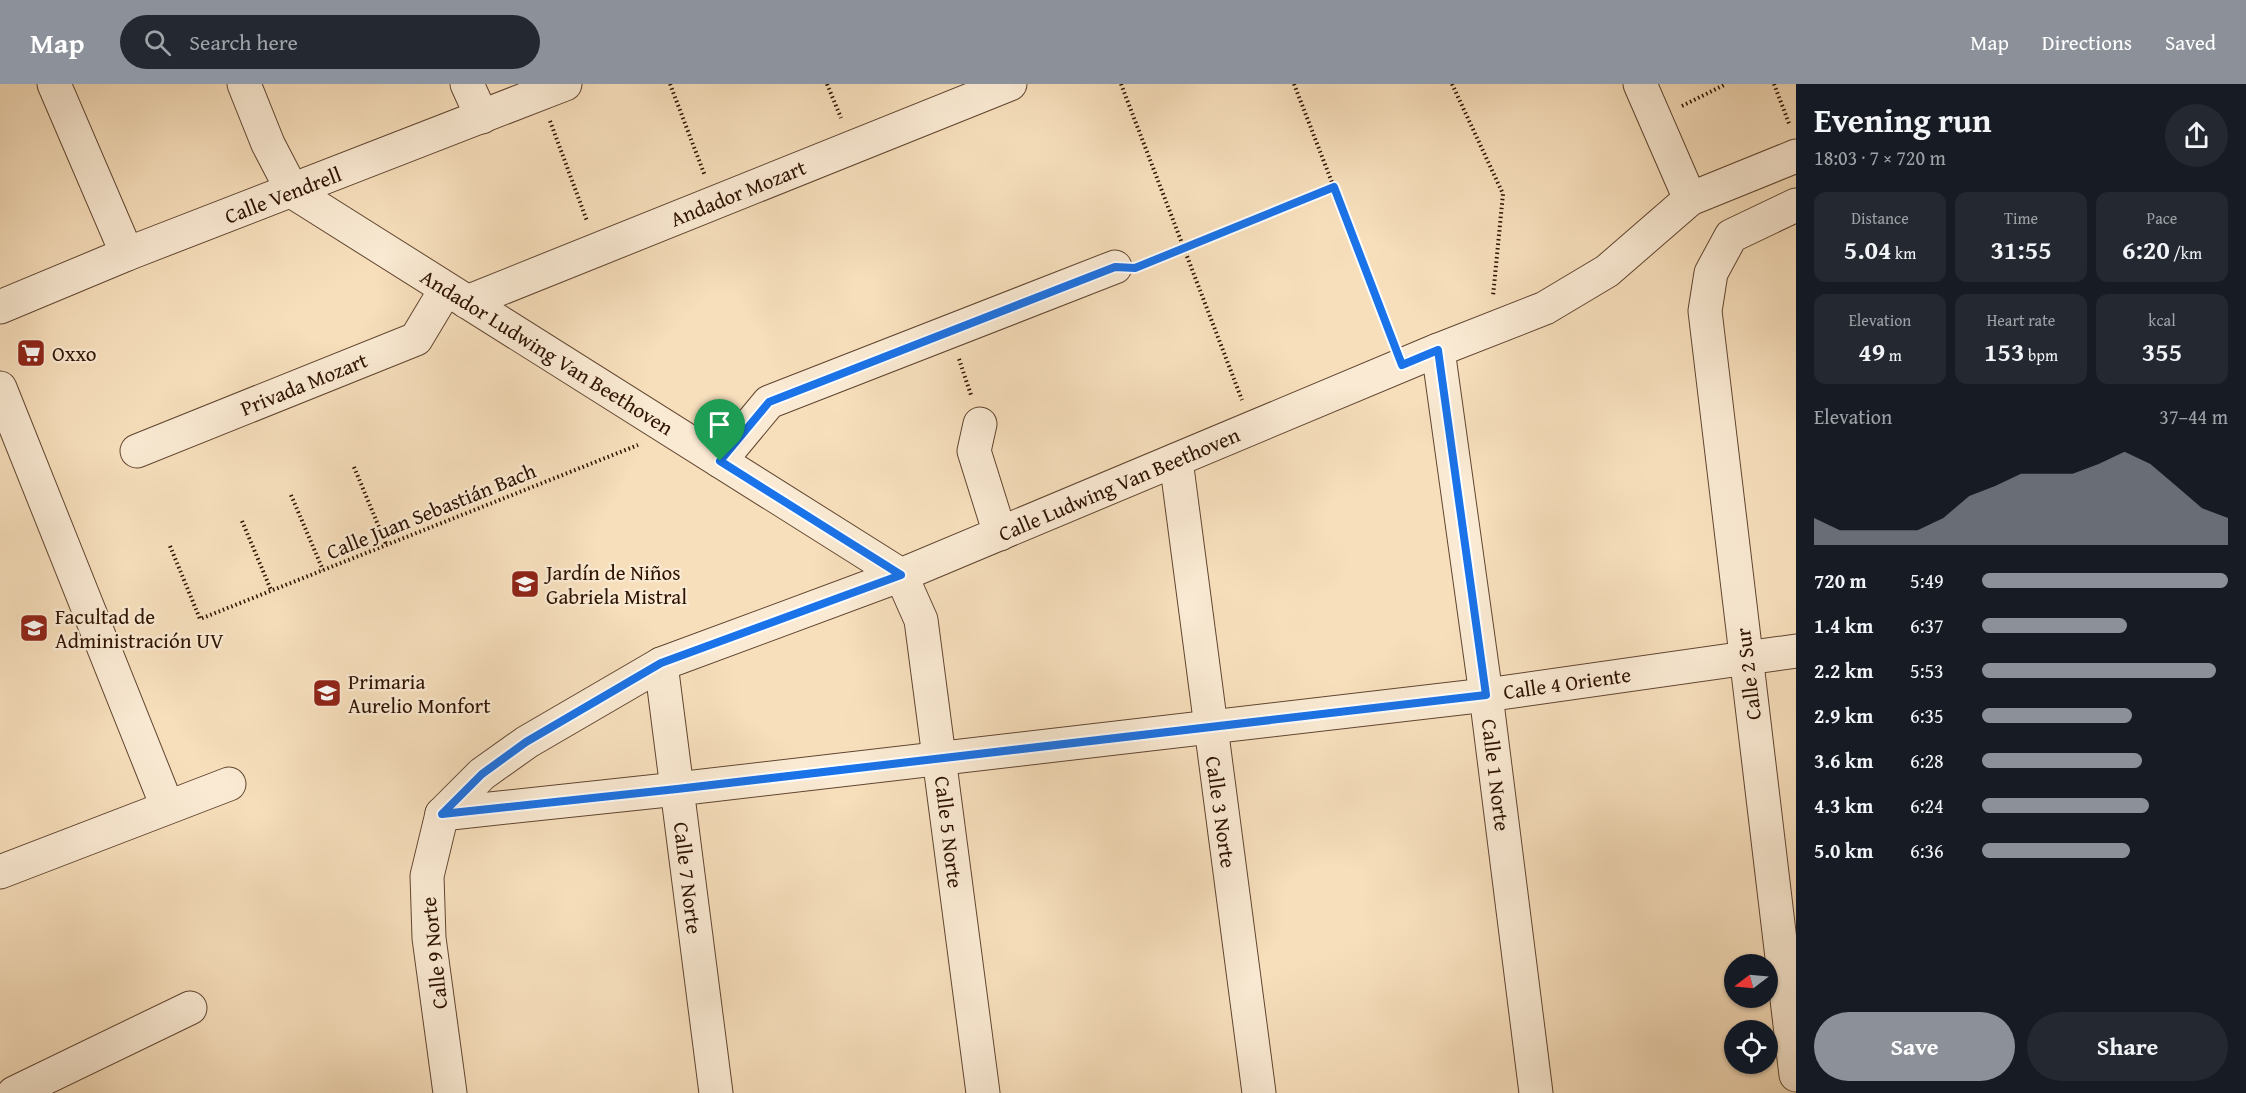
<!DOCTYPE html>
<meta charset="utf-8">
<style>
:root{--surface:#171b24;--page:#242831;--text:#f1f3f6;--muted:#9ea1a6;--accent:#8c9099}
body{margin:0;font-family:"Gentium Book Plus",serif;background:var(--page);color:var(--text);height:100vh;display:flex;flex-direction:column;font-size:22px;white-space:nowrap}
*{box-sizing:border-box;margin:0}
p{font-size:20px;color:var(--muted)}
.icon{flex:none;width:33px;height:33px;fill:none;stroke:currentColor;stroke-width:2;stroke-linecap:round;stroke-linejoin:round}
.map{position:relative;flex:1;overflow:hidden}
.sheet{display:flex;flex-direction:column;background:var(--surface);width:450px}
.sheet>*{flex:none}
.needle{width:39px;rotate:254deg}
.controls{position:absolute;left:1724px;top:870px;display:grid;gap:12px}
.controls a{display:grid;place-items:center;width:54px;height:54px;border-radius:50%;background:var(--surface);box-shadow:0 2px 4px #0004;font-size:30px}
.pin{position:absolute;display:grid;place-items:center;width:51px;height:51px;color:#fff;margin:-62px -26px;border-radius:50% 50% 50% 0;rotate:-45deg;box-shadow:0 0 6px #0007}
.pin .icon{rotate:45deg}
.round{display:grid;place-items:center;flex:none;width:63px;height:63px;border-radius:32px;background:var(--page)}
.headline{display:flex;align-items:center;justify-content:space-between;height:102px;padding:0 18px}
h1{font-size:33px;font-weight:600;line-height:45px}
.stats{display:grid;grid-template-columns:repeat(3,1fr);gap:9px;height:102px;padding:6px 18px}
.stats div{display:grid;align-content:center;border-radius:12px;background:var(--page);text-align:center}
.stats b{font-size:26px;font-weight:600}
.stats small{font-size:16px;font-weight:400}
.stats p{font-size:16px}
.chart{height:168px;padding:12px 18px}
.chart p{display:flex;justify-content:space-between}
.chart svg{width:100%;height:108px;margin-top:6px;fill:var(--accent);opacity:.7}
.cta{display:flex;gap:12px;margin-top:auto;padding:12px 18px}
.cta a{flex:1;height:69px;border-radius:36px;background:var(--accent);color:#fff;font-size:24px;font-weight:600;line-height:69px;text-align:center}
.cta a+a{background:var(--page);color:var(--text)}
ul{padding:0 18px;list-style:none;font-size:20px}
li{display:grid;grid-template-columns:96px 72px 1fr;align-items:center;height:45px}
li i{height:15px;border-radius:8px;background:var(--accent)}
header{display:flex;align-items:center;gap:36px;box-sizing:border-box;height:84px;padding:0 30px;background:var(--accent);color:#fff}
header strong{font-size:28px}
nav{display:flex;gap:33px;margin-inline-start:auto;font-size:21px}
.search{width:420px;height:54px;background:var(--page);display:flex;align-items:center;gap:15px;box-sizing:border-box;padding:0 21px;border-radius:33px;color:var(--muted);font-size:22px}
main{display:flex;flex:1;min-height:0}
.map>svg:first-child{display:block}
</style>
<header>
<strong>Map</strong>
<div class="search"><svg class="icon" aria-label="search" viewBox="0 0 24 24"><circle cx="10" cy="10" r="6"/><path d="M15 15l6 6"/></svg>Search here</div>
<nav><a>Map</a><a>Directions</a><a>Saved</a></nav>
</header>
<main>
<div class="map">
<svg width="1796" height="1009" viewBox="0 0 1796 1009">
<rect width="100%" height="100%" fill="#f7dfbc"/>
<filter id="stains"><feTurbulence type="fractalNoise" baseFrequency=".00333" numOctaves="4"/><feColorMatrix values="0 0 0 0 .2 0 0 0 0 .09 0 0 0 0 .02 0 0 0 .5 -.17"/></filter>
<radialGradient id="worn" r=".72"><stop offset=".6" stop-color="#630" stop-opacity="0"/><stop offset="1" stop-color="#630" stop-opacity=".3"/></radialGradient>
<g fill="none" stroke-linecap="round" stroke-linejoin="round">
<!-- minor casing -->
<g stroke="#604530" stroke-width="35">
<g id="minor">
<path d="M54,0L127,170"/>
<path d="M244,0L268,60L293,108L901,491L921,536L983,1009"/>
<path d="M467,0L482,33"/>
<path d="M1640,0L1690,115"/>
<path d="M1796,121L1731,152L1711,189L1705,227L1796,991"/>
<path d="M467,218L1010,0"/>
<path d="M0,223L127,170L565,0"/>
<path d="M1438,266L1486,611L1536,1009"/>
<path d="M0,304L167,722"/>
<path d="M980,340L974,367L1000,450"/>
<path d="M137,367L416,255L446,205"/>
<path d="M1176,376L1259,1009"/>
<path d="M720,377L769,318L1115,183"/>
<path d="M661,580L716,1009"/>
<path d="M442,730L482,690L527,658L661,580L901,491L1438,266L1545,224L1607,187L1690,115L1796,72"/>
<path d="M442,730L677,705L1486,611L1796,567"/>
<path d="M442,730L427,792L429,854L450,1009"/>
<path d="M0,788L229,700"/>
<path d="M14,1009L190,924"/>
</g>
</g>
<!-- path -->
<g stroke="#2e1201" stroke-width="4" stroke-dasharray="1.5 3" stroke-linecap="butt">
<path d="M670,0L705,92"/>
<path d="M827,0L841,34"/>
<path d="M1121,0L1242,316"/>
<path d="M1294,0L1392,254"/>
<path d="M1452,0L1503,110L1493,212"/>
<path d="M1774,0L1790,42"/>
<path d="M1682,22L1726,0"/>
<path d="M550,37L587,137"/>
<path d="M1145,180L1334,103"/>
<path d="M959,275L971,311"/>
<path d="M354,383L386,460"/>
<path d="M291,411L323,486"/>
<path d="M242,437L271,506"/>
<path d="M170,462L200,535L638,361"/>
</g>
<!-- minor -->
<use href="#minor" stroke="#faead3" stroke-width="33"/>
</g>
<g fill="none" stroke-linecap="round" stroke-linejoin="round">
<!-- route casing -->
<g stroke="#fff" stroke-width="12">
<path id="route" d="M1334,103L1402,281L1438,266L1486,611L677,705L442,730L482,690L526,658L661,579L901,491L720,377L769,318L1115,183L1135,184Z"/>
</g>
<!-- route -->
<use href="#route" stroke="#1a73e8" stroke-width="8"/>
</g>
<!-- icons -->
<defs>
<g id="supermarket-square" transform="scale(1.5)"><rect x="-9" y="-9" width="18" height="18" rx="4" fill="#8f2418" stroke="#faead3"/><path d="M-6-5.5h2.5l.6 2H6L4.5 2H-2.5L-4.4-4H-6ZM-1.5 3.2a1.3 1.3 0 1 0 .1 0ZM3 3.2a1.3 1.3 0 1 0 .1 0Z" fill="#fff"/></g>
<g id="school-square" transform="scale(1.5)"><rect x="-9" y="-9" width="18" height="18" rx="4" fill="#8f2418" stroke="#faead3"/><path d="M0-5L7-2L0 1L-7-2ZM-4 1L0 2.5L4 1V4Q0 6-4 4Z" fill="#fff"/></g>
<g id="university-square" transform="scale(1.5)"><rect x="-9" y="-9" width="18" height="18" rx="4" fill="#8f2418" stroke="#faead3"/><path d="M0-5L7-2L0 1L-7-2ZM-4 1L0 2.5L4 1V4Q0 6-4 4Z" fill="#fff"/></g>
</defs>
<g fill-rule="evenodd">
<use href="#supermarket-square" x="31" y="269"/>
<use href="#school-square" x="525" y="500"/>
<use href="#university-square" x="34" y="544"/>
<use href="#school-square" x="327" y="609"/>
</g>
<g text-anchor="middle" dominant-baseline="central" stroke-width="4.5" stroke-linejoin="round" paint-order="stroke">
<!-- street labels -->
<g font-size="21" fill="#2e1201" stroke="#faead3">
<text transform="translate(738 109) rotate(-22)">Andador Mozart</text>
<text transform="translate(283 111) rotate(-21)">Calle Vendrell</text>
<text transform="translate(547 268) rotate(32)">Andador Ludwing Van Beethoven</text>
<text transform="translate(304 300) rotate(-22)">Privada Mozart</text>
<text transform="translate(1119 400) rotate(-23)">Calle Ludwing Van Beethoven</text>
<text transform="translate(431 427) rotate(-22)">Calle Juan Sebastián Bach</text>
<text transform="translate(1748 590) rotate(-97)">Calle 2 Sur</text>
<text transform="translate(1567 599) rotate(-8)">Calle 4 Oriente</text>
<text transform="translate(1496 691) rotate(83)">Calle 1 Norte</text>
<text transform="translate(1221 728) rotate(82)">Calle 3 Norte</text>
<text transform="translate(949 748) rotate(83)">Calle 5 Norte</text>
<text transform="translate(688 794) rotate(83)">Calle 7 Norte</text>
<text transform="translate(434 869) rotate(-96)">Calle 9 Norte</text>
</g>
<!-- poi labels -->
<g font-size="21" fill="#2e1201" stroke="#faead3" text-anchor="start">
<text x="52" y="269">Oxxo</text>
<text x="546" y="488">Jardín de Niños<tspan x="546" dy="24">Gabriela Mistral</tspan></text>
<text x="55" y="532">Facultad de<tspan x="55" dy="24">Administración UV</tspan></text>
<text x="348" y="597">Primaria<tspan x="348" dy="24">Aurelio Monfort</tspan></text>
</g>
</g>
<rect width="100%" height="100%" filter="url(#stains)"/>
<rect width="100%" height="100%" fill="url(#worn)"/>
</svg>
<div class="controls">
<a><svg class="needle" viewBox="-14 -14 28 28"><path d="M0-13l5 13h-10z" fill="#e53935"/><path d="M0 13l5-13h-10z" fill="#9ea1a6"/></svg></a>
<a><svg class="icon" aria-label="locate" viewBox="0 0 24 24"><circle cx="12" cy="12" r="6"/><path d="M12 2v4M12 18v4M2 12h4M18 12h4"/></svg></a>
</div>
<div class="pin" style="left:720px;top:377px;background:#1e9e55"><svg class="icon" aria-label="arrive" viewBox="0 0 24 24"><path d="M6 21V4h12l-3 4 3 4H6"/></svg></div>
</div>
<section class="sheet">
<div class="headline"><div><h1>Evening run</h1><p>18:03 · 7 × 720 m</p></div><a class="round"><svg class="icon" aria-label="share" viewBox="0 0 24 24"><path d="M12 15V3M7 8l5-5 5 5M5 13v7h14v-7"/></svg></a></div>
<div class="stats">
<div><p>Distance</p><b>5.04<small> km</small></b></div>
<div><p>Time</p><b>31:55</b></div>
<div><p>Pace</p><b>6:20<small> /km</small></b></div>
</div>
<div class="stats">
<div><p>Elevation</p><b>49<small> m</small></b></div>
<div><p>Heart rate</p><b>153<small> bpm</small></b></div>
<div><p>kcal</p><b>355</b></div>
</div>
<div class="chart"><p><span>Elevation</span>37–44 m</p>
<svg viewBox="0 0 160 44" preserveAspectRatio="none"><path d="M0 44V33L10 38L20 38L30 38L40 38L50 33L60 24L70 20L80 15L90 15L100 15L110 11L120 6L130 11L140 20L150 29L160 33V44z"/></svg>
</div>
<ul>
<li><b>720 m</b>5:49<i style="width:100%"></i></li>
<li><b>1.4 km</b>6:37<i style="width:59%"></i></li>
<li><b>2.2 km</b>5:53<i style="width:95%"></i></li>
<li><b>2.9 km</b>6:35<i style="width:61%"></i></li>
<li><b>3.6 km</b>6:28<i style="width:65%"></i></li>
<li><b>4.3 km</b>6:24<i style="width:68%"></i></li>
<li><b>5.0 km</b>6:36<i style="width:60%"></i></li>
</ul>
<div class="cta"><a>Save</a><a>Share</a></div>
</section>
</main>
